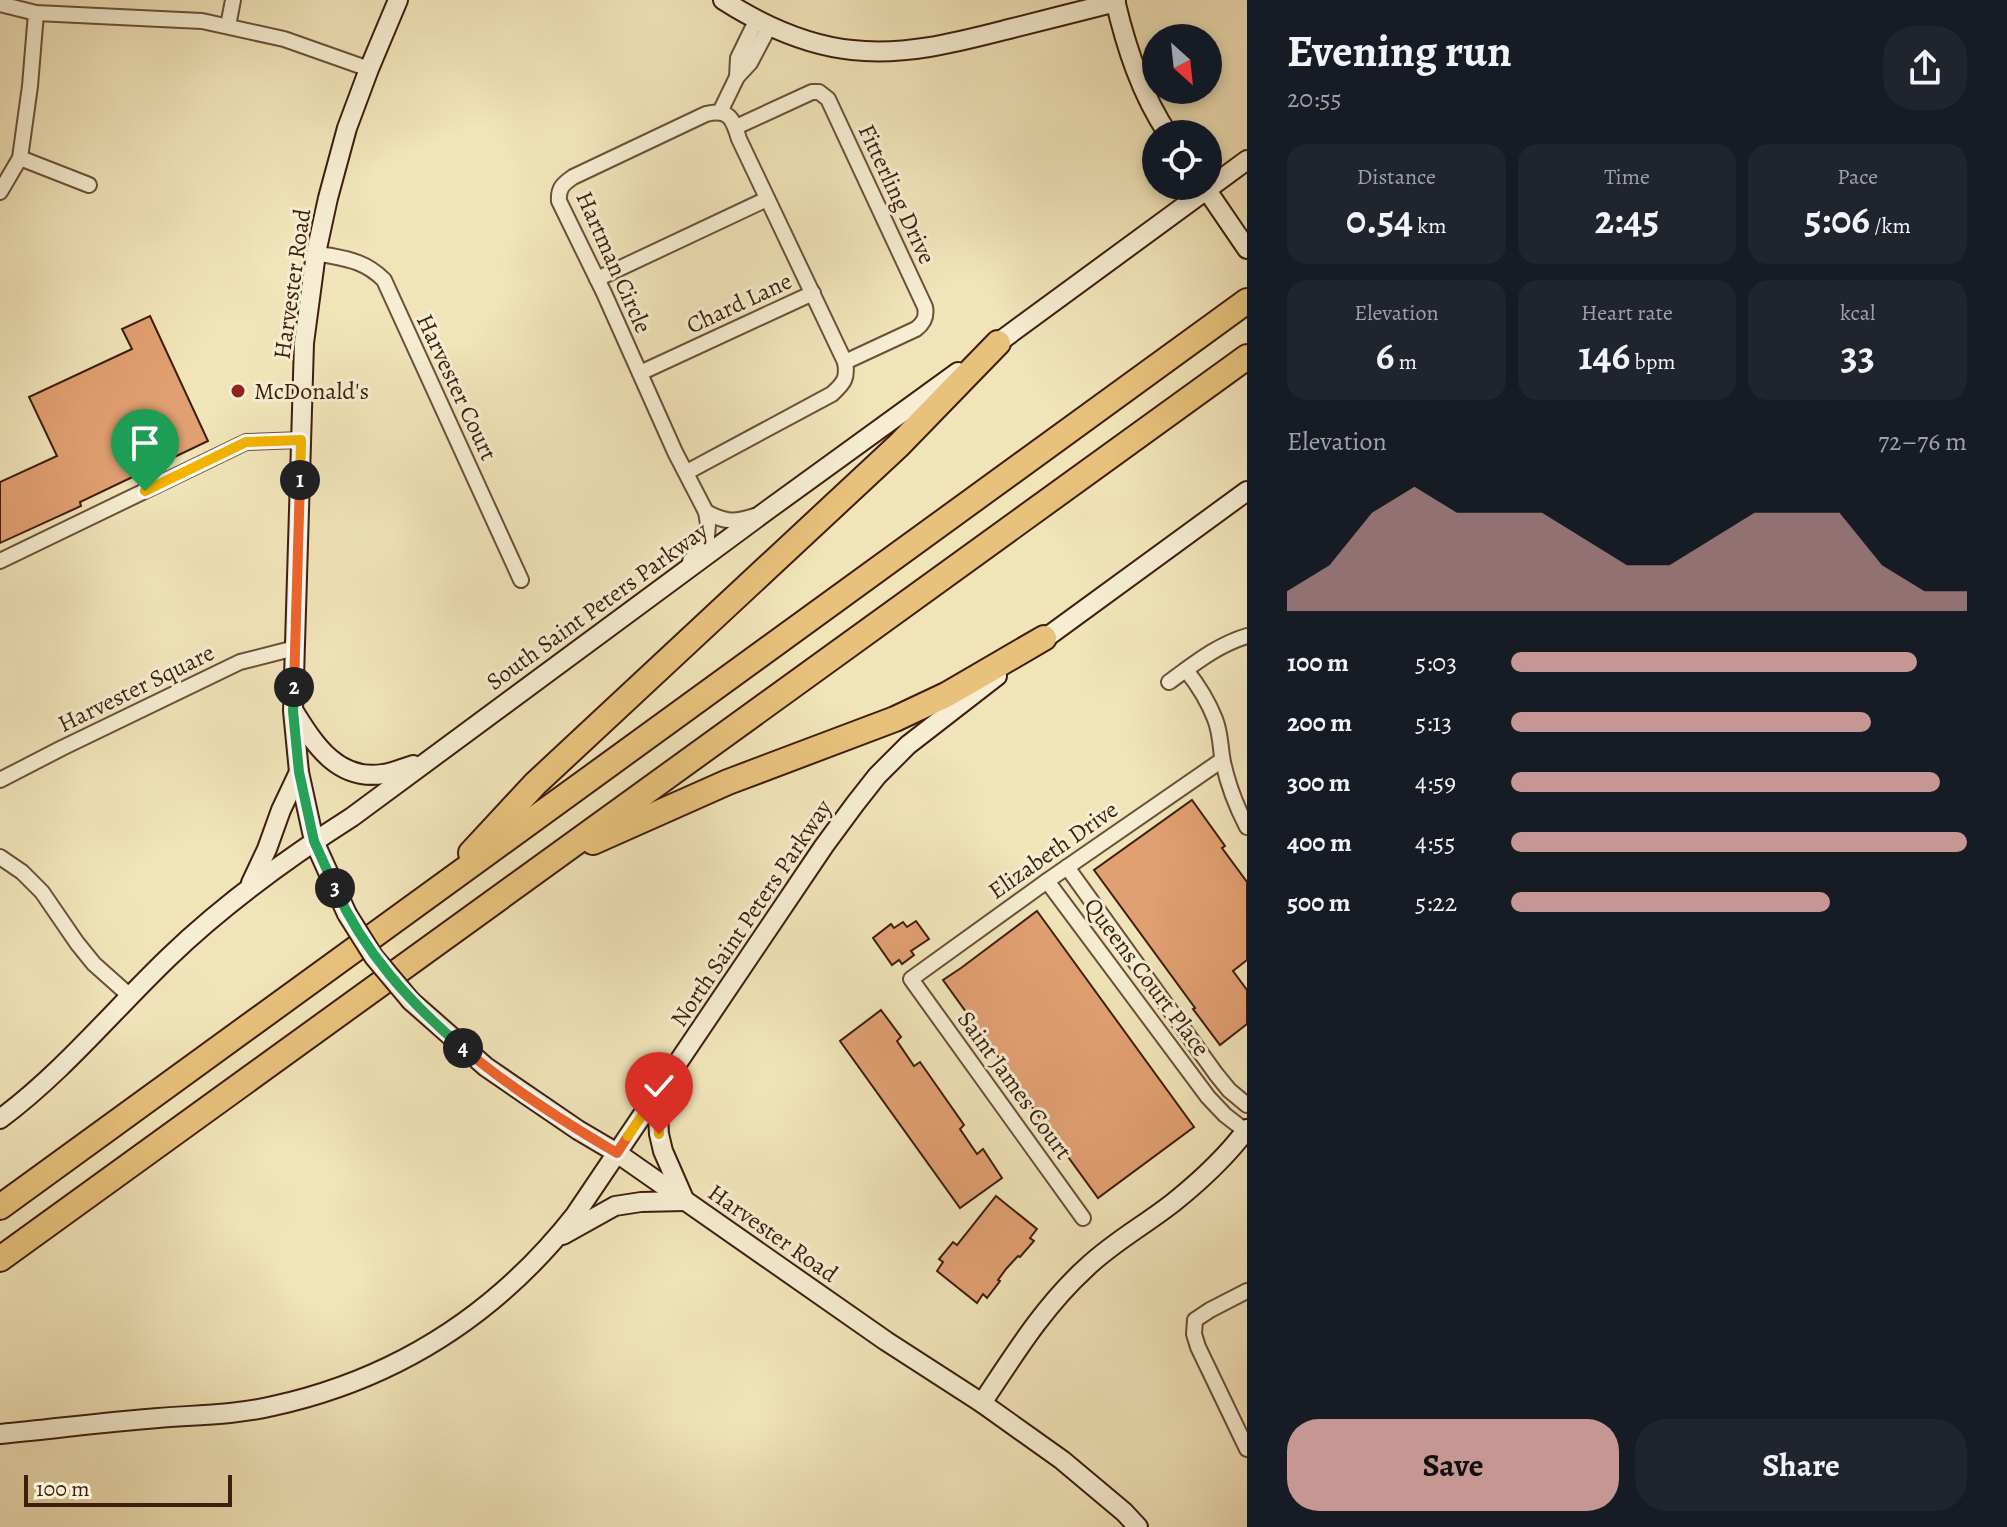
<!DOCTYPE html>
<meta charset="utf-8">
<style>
:root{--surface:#171b24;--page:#20242c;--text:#f1f3f6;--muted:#9ea1a6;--accent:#c59692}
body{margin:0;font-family:Alegreya,serif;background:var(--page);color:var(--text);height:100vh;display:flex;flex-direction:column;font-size:30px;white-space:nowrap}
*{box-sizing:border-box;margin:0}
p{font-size:26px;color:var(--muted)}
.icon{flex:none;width:44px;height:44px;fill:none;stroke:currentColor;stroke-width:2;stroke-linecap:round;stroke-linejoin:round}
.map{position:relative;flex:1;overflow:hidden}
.drawer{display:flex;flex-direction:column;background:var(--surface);width:760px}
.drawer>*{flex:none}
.needle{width:52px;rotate:153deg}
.controls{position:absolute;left:1142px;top:24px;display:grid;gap:16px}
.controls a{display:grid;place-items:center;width:80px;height:80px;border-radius:50%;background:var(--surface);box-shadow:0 4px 12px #0003;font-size:40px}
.scale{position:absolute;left:24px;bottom:20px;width:208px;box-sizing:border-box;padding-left:8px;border:4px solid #3e1e0d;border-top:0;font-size:22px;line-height:28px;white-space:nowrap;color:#3e1e0d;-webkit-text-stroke:6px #f6edd2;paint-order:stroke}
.pin{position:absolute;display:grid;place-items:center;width:68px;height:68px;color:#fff;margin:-82px -34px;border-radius:50% 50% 50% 0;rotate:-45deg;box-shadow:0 0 8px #0007}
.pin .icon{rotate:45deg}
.km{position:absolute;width:40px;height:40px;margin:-20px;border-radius:50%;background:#222;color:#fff;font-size:22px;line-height:40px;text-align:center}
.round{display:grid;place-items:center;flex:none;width:84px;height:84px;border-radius:32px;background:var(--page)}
.overview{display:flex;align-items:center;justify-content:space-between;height:136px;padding:0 40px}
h1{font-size:44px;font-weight:700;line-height:60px}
.stats{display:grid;grid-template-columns:repeat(3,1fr);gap:12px;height:136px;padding:8px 40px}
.stats div{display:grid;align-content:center;border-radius:20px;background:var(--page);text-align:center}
.stats b{font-size:40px;font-weight:700}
.stats small{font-size:22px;font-weight:400}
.stats p{font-size:22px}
.chart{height:224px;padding:16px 40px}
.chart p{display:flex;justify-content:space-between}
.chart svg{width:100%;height:144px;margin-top:8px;fill:var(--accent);opacity:.7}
.action{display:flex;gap:16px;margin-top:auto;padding:16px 40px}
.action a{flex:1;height:92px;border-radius:32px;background:var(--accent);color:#111;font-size:32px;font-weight:700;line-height:92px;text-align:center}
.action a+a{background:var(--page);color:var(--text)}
ul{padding:0 40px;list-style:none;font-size:26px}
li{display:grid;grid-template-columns:128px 96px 1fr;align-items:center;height:60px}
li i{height:20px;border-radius:10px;background:var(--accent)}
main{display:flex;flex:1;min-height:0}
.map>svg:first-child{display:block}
</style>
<main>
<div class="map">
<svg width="1247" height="1527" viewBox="0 0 1247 1527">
<rect width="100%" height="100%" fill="#f1e4b9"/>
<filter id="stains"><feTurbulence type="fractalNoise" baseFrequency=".0025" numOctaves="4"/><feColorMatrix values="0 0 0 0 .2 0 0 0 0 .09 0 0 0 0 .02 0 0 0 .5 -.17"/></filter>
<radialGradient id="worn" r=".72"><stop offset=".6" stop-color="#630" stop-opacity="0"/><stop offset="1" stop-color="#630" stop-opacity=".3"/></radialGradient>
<!-- building -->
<g fill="#e1a072" stroke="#3e1e0d" stroke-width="2">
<path d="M150,316L208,441L80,502L81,506L0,543V482L57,456L29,397L132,349L122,329Z"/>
<path d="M1192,800L1225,846L1222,848L1247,882V960L1233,971L1247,990V1024L1220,1045L1193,1009L1195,1008L1094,870Z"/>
<path d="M1037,911L1194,1127L1098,1198L1010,1077L1012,1076L943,980L961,968Z"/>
<path d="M916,921L929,939L911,951L914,955L902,964L899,960L892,965L873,938L891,924L894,928L903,922L907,927Z"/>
<path d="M881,1010L901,1037L897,1041L914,1066L920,1062L964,1125L960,1129L977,1154L983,1149L1002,1178L960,1208L840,1041Z"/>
<path d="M996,1196L1037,1229L1030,1238L1034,1241L1020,1257L1018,1256L1006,1269L998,1280L1000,1281L987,1298L983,1294L977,1303L937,1271L943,1262L939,1259L953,1242L957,1245Z"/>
</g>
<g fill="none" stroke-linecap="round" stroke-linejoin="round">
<!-- street casing -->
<g stroke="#6b5038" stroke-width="18">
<g id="street">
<path d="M0,4L36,13L202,21L284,39L369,69"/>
<path d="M228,26L233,0"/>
<path d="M737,77L738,58L756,21"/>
<path d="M720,112L737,77L750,63L769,27"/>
<path d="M736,127L812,92H819L828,99L925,307C927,317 924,323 916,329L845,362"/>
<path d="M20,158L89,185"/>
<path d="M0,192L20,158L30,86L36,13"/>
<path d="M316,253C344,259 363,259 384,280L521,580"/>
<path d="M597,279L767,199"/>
<path d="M640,373L813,293"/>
<path d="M687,472L832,394C844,383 848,378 845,362L739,139C733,119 729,108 706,114L573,177C563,184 558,188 559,201L604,293L675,452L706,512L708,524L707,537L703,547L690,561"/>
<path d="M706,512C725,522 734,523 754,516"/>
<path d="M0,561L246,442L301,440"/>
<path d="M1186,670C1198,685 1208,701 1215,719C1221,734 1220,747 1223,762C1228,785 1236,806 1247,827"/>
<path d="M1169,682C1194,664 1217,645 1247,636"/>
<path d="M0,780L62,748L240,662L295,648"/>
<path d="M0,857L22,872L42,892L77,943L94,964L130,996"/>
<path d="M1067,867L1216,1074L1229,1090L1247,1105"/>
<path d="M1047,881L1208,1097L1225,1115L1247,1132"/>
<path d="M1083,1218L911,979L1047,881L1222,760"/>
<path d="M1247,1291L1210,1310L1195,1320L1194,1334L1198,1347L1247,1449"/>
</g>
</g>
<!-- secondary casing -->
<g stroke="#3e1e0d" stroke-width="22">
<g id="secondary">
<path d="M723,0C762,25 805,45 852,50C906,56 958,42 1009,29C1045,20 1080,11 1116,2"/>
<path d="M1115,0C1126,47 1141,94 1168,134"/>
<path d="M1204,186L1247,249"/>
<path d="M988,350L1247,160"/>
<path d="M1036,645L1247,491"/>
<path d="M295,713C315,745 338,781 383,774C393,773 403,768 413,765"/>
<path d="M251,883L267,849L281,810L299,772"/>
<path d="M347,914L314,841L299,772L293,711L304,343L316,253L328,198L347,128L369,69L398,0"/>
<path d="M411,1001L486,1067L578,1130L617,1153L886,1341L982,1403L1062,1460L1124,1512L1138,1527"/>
<path d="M657,1093L659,1134L663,1151L684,1199"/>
<path d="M0,1119C62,1073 112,1012 168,958C225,903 286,859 352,817L769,509L958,372"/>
<path d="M563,1235L615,1206L641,1202L685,1201"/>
<path d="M982,1403C1014,1355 1044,1306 1086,1268C1113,1242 1145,1225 1174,1202C1200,1181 1227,1156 1247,1129"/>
<path d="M0,1434C53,1429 105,1422 158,1418C196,1415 235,1415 273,1406C396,1379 497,1314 575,1215L824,846L855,804L877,776L908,745L997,676"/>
</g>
</g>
<!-- highway casing -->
<g stroke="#3e1e0d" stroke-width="28">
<g id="highway">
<path d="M593,842L728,782L895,719L946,695L1044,638"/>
<path d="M471,853L535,784L899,445L998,343"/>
<path d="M0,1207L1247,301"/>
<path d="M0,1259L1247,357"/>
</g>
</g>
<!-- street -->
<use href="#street" stroke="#f6edd2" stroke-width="14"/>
<!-- secondary -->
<use href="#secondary" stroke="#f6edd2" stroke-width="18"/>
<!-- highway -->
<use href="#highway" stroke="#e8c27c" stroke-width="24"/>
<!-- secondary-bridge casing -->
<g stroke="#3e1e0d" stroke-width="22" stroke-linecap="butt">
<path id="secondary-bridge" d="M347,914L374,957L411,1001"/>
</g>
<!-- secondary-bridge -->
<use href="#secondary-bridge" stroke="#f6edd2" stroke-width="18"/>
</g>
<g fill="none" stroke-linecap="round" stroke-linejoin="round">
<!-- split-1 casing -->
<g stroke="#fff" stroke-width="16">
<path id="split-1" d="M145,491L246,442L301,440L300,480"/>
</g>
<!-- split-2 casing -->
<g stroke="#fff" stroke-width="16">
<path id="split-2" d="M294,687L300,480"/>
</g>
<!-- split-3 casing -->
<g stroke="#fff" stroke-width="16">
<path id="split-3" d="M294,687L293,711L299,772L314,841L335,888"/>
</g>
<!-- split-4 casing -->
<g stroke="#fff" stroke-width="16">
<path id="split-4" d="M335,888C364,952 409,1002 463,1048"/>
</g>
<!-- split-5 casing -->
<g stroke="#fff" stroke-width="16">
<path id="split-5" d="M463,1048C510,1088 564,1122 617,1153L628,1136"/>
</g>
<!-- split-6 casing -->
<g stroke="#fff" stroke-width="16">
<path id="split-6" d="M628,1136L657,1093L659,1134"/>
</g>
<!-- split-1 -->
<use href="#split-1" stroke="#f5b400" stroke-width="10"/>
<!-- split-2 -->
<use href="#split-2" stroke="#f0652b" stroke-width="10"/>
<!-- split-3 -->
<use href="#split-3" stroke="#22a559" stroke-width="10"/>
<!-- split-4 -->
<use href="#split-4" stroke="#22a559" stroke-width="10"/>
<!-- split-5 -->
<use href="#split-5" stroke="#f0652b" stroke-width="10"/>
<!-- split-6 -->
<use href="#split-6" stroke="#f5b400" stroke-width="10"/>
</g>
<!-- markers -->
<circle fill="#8f2418" stroke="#f6edd2" stroke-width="3" cx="238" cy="391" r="8"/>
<g text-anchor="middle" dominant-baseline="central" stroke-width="6" stroke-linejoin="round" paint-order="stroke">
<!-- street labels -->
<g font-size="24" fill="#3e1e0d" stroke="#f6edd2">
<text transform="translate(897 194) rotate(65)">Fitterling Drive</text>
<text transform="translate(614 262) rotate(66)">Hartman Circle</text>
<text transform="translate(292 284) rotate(-82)">Harvester Road</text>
<text transform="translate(739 303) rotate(-25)">Chard Lane</text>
<text transform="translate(457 387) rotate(65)">Harvester Court</text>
<text transform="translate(597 606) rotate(-36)">South Saint Peters Parkway</text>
<text transform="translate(136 688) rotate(-26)">Harvester Square</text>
<text transform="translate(1053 850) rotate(-35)">Elizabeth Drive</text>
<text transform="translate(751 913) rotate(-56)">North Saint Peters Parkway</text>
<text transform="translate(1147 977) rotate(53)">Queens Court Place</text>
<text transform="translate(1015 1085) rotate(54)">Saint James Court</text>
<text transform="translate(773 1233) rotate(35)">Harvester Road</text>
</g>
<!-- poi labels -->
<g font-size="24" fill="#3e1e0d" stroke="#f6edd2" text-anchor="start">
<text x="254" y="391">McDonald's</text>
</g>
</g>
<rect width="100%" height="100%" filter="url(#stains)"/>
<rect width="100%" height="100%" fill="url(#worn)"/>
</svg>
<div class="controls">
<a><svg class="needle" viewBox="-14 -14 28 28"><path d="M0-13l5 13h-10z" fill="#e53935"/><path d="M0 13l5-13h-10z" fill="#9ea1a6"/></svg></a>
<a><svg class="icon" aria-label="locate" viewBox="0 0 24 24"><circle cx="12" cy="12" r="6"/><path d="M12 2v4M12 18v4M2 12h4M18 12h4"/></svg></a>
</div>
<div class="scale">100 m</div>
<div class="pin" style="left:145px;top:491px;background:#1e9e55"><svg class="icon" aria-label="arrive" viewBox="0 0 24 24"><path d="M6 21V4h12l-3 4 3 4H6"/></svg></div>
<div class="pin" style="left:659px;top:1134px;background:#d93025"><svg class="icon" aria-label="check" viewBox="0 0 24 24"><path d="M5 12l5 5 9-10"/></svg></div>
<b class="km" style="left:300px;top:480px">1</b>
<b class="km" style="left:294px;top:687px">2</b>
<b class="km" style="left:335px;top:888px">3</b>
<b class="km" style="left:463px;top:1048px">4</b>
</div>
<section class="drawer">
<div class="overview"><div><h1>Evening run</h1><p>20:55</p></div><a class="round"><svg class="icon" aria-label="share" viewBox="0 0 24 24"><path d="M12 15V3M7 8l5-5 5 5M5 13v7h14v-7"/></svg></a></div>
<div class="stats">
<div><p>Distance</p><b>0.54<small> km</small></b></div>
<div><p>Time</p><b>2:45</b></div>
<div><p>Pace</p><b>5:06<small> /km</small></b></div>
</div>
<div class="stats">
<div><p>Elevation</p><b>6<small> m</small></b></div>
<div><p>Heart rate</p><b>146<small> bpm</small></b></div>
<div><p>kcal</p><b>33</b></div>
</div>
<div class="chart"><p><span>Elevation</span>72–76 m</p>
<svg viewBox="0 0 160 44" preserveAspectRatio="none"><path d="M0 44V38L10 30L20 14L30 6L40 14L50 14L60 14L70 22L80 30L90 30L100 22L110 14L120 14L130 14L140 30L150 38L160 38V44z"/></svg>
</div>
<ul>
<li><b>100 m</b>5:03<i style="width:89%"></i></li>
<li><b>200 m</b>5:13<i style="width:79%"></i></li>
<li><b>300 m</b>4:59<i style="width:94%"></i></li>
<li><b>400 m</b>4:55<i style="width:100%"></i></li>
<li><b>500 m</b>5:22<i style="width:70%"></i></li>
</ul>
<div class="action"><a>Save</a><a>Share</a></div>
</section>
</main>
